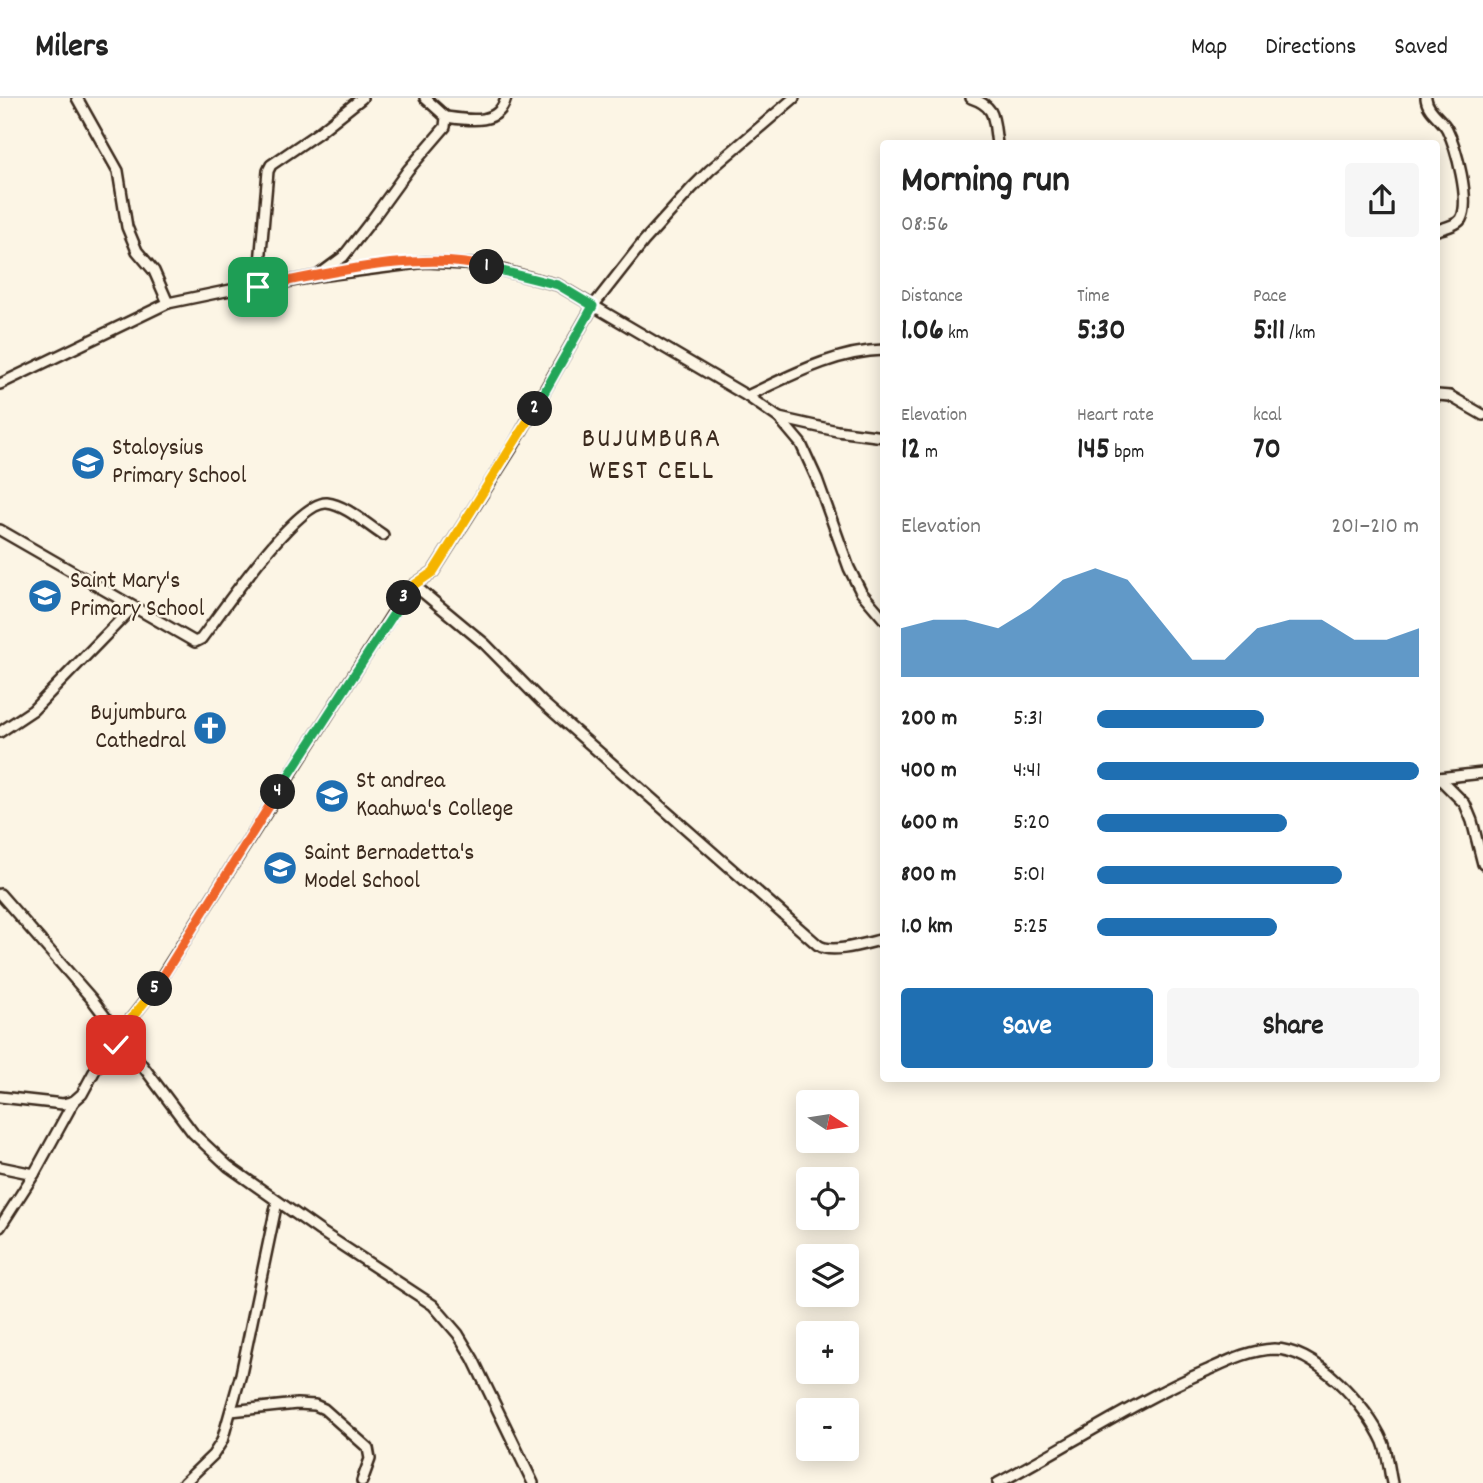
<!DOCTYPE html>
<meta charset="utf-8">
<style>
:root{--surface:#fff;--page:#f6f6f6;--text:#222;--muted:#767676;--line:#e0e0e0;--accent:#1f6fb2}
body{margin:0;font-family:Dekko,sans-serif;background:var(--page);color:var(--text);height:100vh;display:flex;flex-direction:column;font-size:26px;white-space:nowrap}
*{box-sizing:border-box;margin:0}
p{font-size:23px;color:var(--muted)}
.icon{flex:none;width:38px;height:38px;fill:none;stroke:currentColor;stroke-width:2;stroke-linecap:round;stroke-linejoin:round}
.map{position:relative;flex:1;overflow:hidden}
.panel{position:absolute;left:880px;top:42px;width:560px;height:942px;display:flex;flex-direction:column;background:var(--surface);border-radius:7px;box-shadow:0 4px 18px #0003}
.panel>*{flex:none}
.needle{width:46px;rotate:102deg}
.fabs{position:absolute;left:796px;top:992px;display:grid;gap:14px}
.fabs a{display:grid;place-items:center;width:63px;height:63px;border-radius:7px;background:var(--surface);box-shadow:0 4px 18px #0003;font-size:35px}
.pin{position:absolute;display:grid;place-items:center;width:60px;height:60px;color:#fff;margin:-30px;border-radius:14px;box-shadow:0 4px 10px #0006}
.km{position:absolute;width:35px;height:35px;margin:-18px;border-radius:50%;background:#222;color:#fff;font-size:19px;line-height:35px;text-align:center}
.round{display:grid;place-items:center;flex:none;width:74px;height:74px;border-radius:7px;background:var(--page)}
.overview{display:flex;align-items:center;justify-content:space-between;height:119px;padding:0 21px}
h1{font-size:38px;font-weight:700;line-height:52px}
.figures{display:grid;grid-template-columns:repeat(3,1fr);gap:10px;height:119px;padding:7px 21px}
.figures div{display:grid;align-content:center}
.figures b{font-size:30px;font-weight:700}
.figures small{font-size:19px;font-weight:400}
.figures p{font-size:19px}
.chart{height:196px;padding:14px 21px}
.chart p{display:flex;justify-content:space-between}
.chart svg{width:100%;height:126px;margin-top:7px;fill:var(--accent);opacity:.7}
.button{display:flex;gap:14px;margin-top:auto;padding:14px 21px}
.button a{flex:1;height:80px;border-radius:7px;background:var(--accent);color:#fff;font-size:28px;font-weight:700;line-height:80px;text-align:center}
.button a+a{background:var(--page);color:var(--text)}
ul{padding:0 21px;list-style:none;font-size:23px}
li{display:grid;grid-template-columns:112px 84px 1fr;align-items:center;height:52px}
li i{height:18px;border-radius:9px;background:var(--accent)}
header{display:flex;align-items:center;gap:42px;box-sizing:border-box;height:98px;padding:0 35px;background:var(--surface);border-bottom:2px solid var(--line)}
header strong{font-size:33px}
nav{display:flex;gap:38px;margin-inline-start:auto;font-size:24px}
.map>svg:first-child{display:block}
</style>
<header>
<strong>Milers</strong>
<nav><a>Map</a><a>Directions</a><a>Saved</a></nav>
</header>
<div class="map">
<svg width="1483" height="1385" viewBox="0 0 1483 1385">
<rect width="100%" height="100%" fill="#fcf5e5"/>
<filter id="ink" filterUnits="userSpaceOnUse"><feTurbulence type="fractalNoise" baseFrequency=".0143" numOctaves="2"/><feDisplacementMap in="SourceGraphic" scale="14" xChannelSelector="R" yChannelSelector="G"/><feConvolveMatrix kernelMatrix="1 2 1 2 8 2 1 2 1" color-interpolation-filters="sRGB"/></filter>
<g filter="url(#ink)">
<g fill="none" stroke-linecap="round" stroke-linejoin="round">
<!-- minor casing -->
<g stroke="#3b2a1e" stroke-width="14">
<g id="minor">
<path d="M77,0L118,73L127,129L137,153L154,173L168,205"/>
<path d="M971,0C997,9 993,21 997,46"/>
<path d="M1426,0C1427,13 1441,20 1447,31C1456,49 1471,103 1461,121C1457,127 1444,130 1437,132"/>
<path d="M446,19C468,22 499,28 506,0"/>
<path d="M320,176L343,159L371,123L408,72L445,29L446,19L425,0"/>
<path d="M258,189L268,73L271,67L318,35L362,0"/>
<path d="M0,286L168,205L245,189H258L318,178L426,164L483,167L558,187L747,298L779,320L801,346L817,381L849,470L861,494L884,521"/>
<path d="M1437,297L1450,298L1483,317"/>
<path d="M747,298C790,278 835,253 884,252"/>
<path d="M779,320L837,333L884,339"/>
<path d="M0,432L195,544L201,541C221,515 297,402 327,405C346,407 367,427 383,437"/>
<path d="M414,487L485,546L542,604L818,847C831,857 867,845 884,841"/>
<path d="M0,634L33,612L133,509"/>
<path d="M1438,680L1483,675"/>
<path d="M1439,680L1465,706L1472,723L1483,766"/>
<path d="M0,796L91,900L116,933"/>
<path d="M123,931L152,894L400,504L414,487L433,474L440,463L513,348L593,208L644,143L692,90L710,72L794,0"/>
<circle cx="122" cy="940" r="9"/>
<path d="M127,947L193,1035L228,1068L320,1133L433,1207L458,1236L473,1261L533,1385"/>
<path d="M0,999L63,1006L74,1003L82,996L101,961L114,944"/>
<path d="M0,1069L34,1076"/>
<path d="M0,1129L34,1076L74,1003"/>
<path d="M231,1313L297,1306L315,1307L324,1311L368,1350L370,1361L362,1383"/>
<path d="M184,1385L213,1357L222,1343L241,1276L277,1104"/>
<path d="M998,1385C1068,1348 1135,1303 1208,1272C1230,1262 1250,1252 1274,1251C1316,1251 1367,1308 1383,1344C1388,1356 1389,1372 1392,1385"/>
</g>
</g>
<!-- minor -->
<use href="#minor" stroke="#fcf5e5" stroke-width="9"/>
</g>
</g>
<g fill="none" stroke-linecap="round" stroke-linejoin="round" filter="url(#ink)">
<!-- split-1 casing -->
<g stroke="#fff" stroke-width="14">
<path id="split-1" d="M258,189C325,176 421,152 487,169"/>
</g>
<!-- split-2 casing -->
<g stroke="#fff" stroke-width="14">
<path id="split-2" d="M487,169L558,187L593,208L535,311"/>
</g>
<!-- split-3 casing -->
<g stroke="#fff" stroke-width="14">
<path id="split-3" d="M404,500L414,487L433,474L440,463L535,311"/>
</g>
<!-- split-4 casing -->
<g stroke="#fff" stroke-width="14">
<path id="split-4" d="M278,694L404,500"/>
</g>
<!-- split-5 casing -->
<g stroke="#fff" stroke-width="14">
<path id="split-5" d="M155,891L278,694"/>
</g>
<!-- split-6 casing -->
<g stroke="#fff" stroke-width="14">
<path id="split-6" d="M116,947L113,942L114,936L123,931L155,891"/>
</g>
<!-- split-1 -->
<use href="#split-1" stroke="#f0652b" stroke-width="9"/>
<!-- split-2 -->
<use href="#split-2" stroke="#22a559" stroke-width="9"/>
<!-- split-3 -->
<use href="#split-3" stroke="#f5b400" stroke-width="9"/>
<!-- split-4 -->
<use href="#split-4" stroke="#22a559" stroke-width="9"/>
<!-- split-5 -->
<use href="#split-5" stroke="#f0652b" stroke-width="9"/>
<!-- split-6 -->
<use href="#split-6" stroke="#f5b400" stroke-width="9"/>
</g>
<!-- icons -->
<defs>
<g id="school-disc" transform="scale(1.75)"><circle r="9.5" fill="#1f6fb2" stroke="#fcf5e5"/><path d="M0-5L7-2L0 1L-7-2ZM-4 1L0 2.5L4 1V4Q0 6-4 4Z" fill="#fff"/></g>
<g id="church-disc" transform="scale(1.75)"><circle r="9.5" fill="#1f6fb2" stroke="#fcf5e5"/><path d="M-1.2-6h2.4v3.5h3.3v2.4h-3.3V6h-2.4V-.1h-3.3v-2.4h3.3Z" fill="#fff"/></g>
</defs>
<g fill-rule="evenodd">
<use href="#school-disc" x="88" y="365"/>
<use href="#school-disc" x="45" y="498"/>
<use href="#church-disc" x="210" y="630"/>
<use href="#school-disc" x="332" y="698"/>
<use href="#school-disc" x="280" y="770"/>
</g>
<g text-anchor="middle" dominant-baseline="central" stroke-width="5" stroke-linejoin="round" paint-order="stroke">
<!-- poi labels -->
<g font-size="24" fill="#3b2a1e" stroke="#fcf5e5" text-anchor="start">
<text x="112" y="351">Staloysius<tspan x="112" dy="28">Primary School</tspan></text>
<text x="70" y="484">Saint Mary's<tspan x="70" dy="28">Primary School</tspan></text>
<text x="186" y="616" text-anchor="end">Bujumbura<tspan x="186" dy="28">Cathedral</tspan></text>
<text x="356" y="684">St andrea<tspan x="356" dy="28">Kaahwa's College</tspan></text>
<text x="304" y="756">Saint Bernadetta's<tspan x="304" dy="28">Model School</tspan></text>
</g>
<!-- quarter labels -->
<g font-size="28" letter-spacing="2" fill="#3b2a1e" stroke="#fcf5e5">
<text x="652" y="343">BUJUMBURA<tspan x="652" dy="32">WEST CELL</tspan></text>
</g>
</g>
</svg>
<div class="fabs">
<a><svg class="needle" viewBox="-14 -14 28 28"><path d="M0-13l5 13h-10z" fill="#e53935"/><path d="M0 13l5-13h-10z" fill="#767676"/></svg></a>
<a><svg class="icon" aria-label="locate" viewBox="0 0 24 24"><circle cx="12" cy="12" r="6"/><path d="M12 2v4M12 18v4M2 12h4M18 12h4"/></svg></a>
<a><svg class="icon" aria-label="layers" viewBox="0 0 24 24"><path d="M12 4l9 5-9 5-9-5zM3 14l9 5 9-5"/></svg></a>
<a>+</a>
<a>−</a>
</div>
<div class="pin" style="left:258px;top:189px;background:#1e9e55"><svg class="icon" aria-label="arrive" viewBox="0 0 24 24"><path d="M6 21V4h12l-3 4 3 4H6"/></svg></div>
<div class="pin" style="left:116px;top:947px;background:#d93025"><svg class="icon" aria-label="check" viewBox="0 0 24 24"><path d="M5 12l5 5 9-10"/></svg></div>
<b class="km" style="left:487px;top:169px">1</b>
<b class="km" style="left:535px;top:311px">2</b>
<b class="km" style="left:404px;top:500px">3</b>
<b class="km" style="left:278px;top:694px">4</b>
<b class="km" style="left:155px;top:891px">5</b>
<section class="panel">
<div class="overview"><div><h1>Morning run</h1><p>08:56</p></div><a class="round"><svg class="icon" aria-label="share" viewBox="0 0 24 24"><path d="M12 15V3M7 8l5-5 5 5M5 13v7h14v-7"/></svg></a></div>
<div class="figures">
<div><p>Distance</p><b>1.06<small> km</small></b></div>
<div><p>Time</p><b>5:30</b></div>
<div><p>Pace</p><b>5:11<small> /km</small></b></div>
</div>
<div class="figures">
<div><p>Elevation</p><b>12<small> m</small></b></div>
<div><p>Heart rate</p><b>145<small> bpm</small></b></div>
<div><p>kcal</p><b>70</b></div>
</div>
<div class="chart"><p><span>Elevation</span>201–210 m</p>
<svg viewBox="0 0 160 44" preserveAspectRatio="none"><path d="M0 44V27L10 24L20 24L30 27L40 20L50 10L60 6L70 10L80 24L90 38L100 38L110 27L120 24L130 24L140 31L150 31L160 27V44z"/></svg>
</div>
<ul>
<li><b>200 m</b>5:31<i style="width:52%"></i></li>
<li><b>400 m</b>4:41<i style="width:100%"></i></li>
<li><b>600 m</b>5:20<i style="width:59%"></i></li>
<li><b>800 m</b>5:01<i style="width:76%"></i></li>
<li><b>1.0 km</b>5:25<i style="width:56%"></i></li>
</ul>
<div class="button"><a>Save</a><a>Share</a></div>
</section>
</div>
